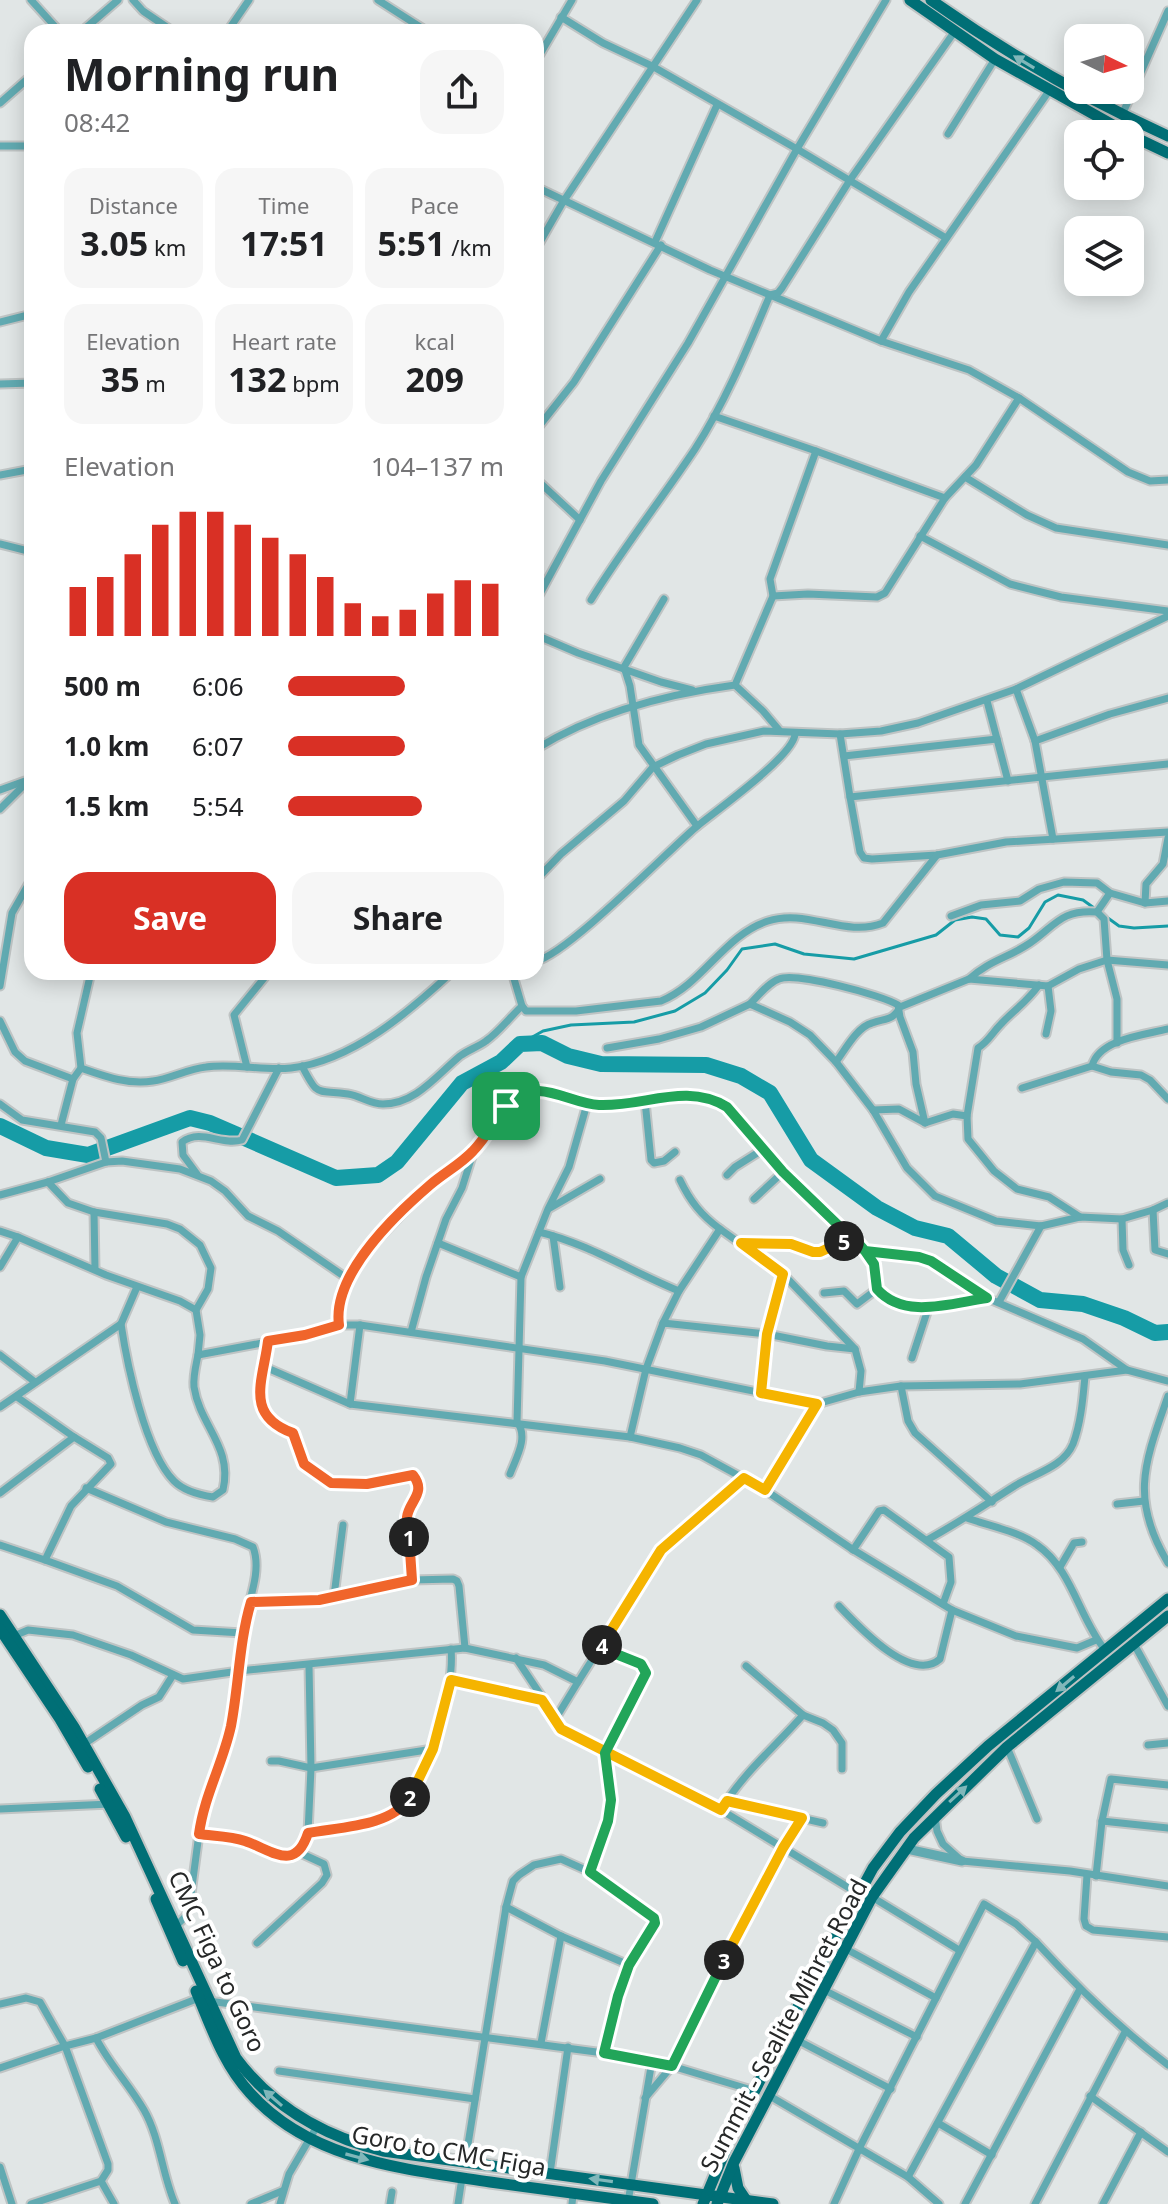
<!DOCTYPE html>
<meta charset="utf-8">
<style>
:root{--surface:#fff;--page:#f6f6f6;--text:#202124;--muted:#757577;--accent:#d93025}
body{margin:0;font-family:"Noto Sans",sans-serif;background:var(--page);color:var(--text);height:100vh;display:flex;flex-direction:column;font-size:30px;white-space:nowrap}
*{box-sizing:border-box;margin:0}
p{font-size:26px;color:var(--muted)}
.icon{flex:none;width:44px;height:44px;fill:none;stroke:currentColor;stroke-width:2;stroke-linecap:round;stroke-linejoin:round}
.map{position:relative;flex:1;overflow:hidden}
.panel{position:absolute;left:24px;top:24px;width:520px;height:956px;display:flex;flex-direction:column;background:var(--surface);border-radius:24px;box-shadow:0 4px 20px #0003}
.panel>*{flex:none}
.needle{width:52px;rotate:95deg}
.controls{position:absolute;left:1064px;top:24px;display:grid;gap:16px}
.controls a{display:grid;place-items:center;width:80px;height:80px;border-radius:16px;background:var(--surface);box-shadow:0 4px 20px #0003;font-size:40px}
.pin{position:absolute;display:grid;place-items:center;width:68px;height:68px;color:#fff;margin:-34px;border-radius:16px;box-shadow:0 4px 12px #0006}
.km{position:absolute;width:40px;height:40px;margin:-20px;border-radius:50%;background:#222;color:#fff;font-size:22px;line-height:40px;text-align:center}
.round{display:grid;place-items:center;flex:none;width:84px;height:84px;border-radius:24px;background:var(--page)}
.head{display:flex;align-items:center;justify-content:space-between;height:136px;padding:0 40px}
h1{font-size:44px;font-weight:700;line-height:60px}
.stats{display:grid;grid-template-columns:repeat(3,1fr);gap:12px;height:136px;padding:8px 40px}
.stats div{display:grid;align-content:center;border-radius:20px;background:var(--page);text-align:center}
.stats b{font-size:34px;font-weight:700}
.stats small{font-size:22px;font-weight:400}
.stats p{font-size:22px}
.chart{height:224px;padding:16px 40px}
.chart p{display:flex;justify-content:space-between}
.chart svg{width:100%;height:144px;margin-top:8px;stroke:var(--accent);stroke-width:6}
.button{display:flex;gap:16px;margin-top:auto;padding:16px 40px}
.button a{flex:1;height:92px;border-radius:24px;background:var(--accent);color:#fff;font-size:32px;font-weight:700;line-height:92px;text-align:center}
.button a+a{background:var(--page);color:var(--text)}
ul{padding:0 40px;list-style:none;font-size:26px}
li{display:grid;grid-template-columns:128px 96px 1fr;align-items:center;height:60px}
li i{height:20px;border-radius:10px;background:var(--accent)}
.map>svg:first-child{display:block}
</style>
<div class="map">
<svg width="1168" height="2204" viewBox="0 0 1168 2204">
<rect width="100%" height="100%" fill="#e1e6e6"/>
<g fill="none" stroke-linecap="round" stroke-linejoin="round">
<!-- stream -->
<path stroke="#169ca6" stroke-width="3" d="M520,1044L543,1031L571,1025L634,1022L675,1011L705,993L727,970L742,949L775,944L804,954L854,959L936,935L955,920L972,917L986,919L1000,935L1018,937L1029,928L1045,902L1058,895L1083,900L1119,926L1134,928L1168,926"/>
<!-- river -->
<path stroke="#169ca6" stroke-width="16" d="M0,1126L46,1148L88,1155L190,1118L210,1123L336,1178L378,1175L397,1162L462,1083L501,1062L520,1044L542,1043L568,1056L601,1064L706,1065L741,1076L770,1093L811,1160L877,1208L915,1228L948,1236L996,1276L1040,1300L1083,1304L1124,1318L1155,1333L1168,1332"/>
<!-- minor casing -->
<g stroke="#bfc4c4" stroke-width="11">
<g id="minor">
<path d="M31,0L60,32"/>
<path d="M133,0L143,11L174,32"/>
<path d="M378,0L428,32"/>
<path d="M561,17L603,43L652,66L797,149L946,238"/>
<path d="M81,32L118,0"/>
<path d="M227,32L249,0"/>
<path d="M536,61L572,0"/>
<path d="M0,103L32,75"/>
<path d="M1122,115L1168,11"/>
<path d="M948,134L995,59"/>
<path d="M0,146H32"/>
<path d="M536,187L710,270L881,341L969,370L1019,398L1128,472L1150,481L1168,480"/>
<path d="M655,242L717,105"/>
<path d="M536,249L563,202L697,0"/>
<path d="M0,322L32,314"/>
<path d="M881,341L909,292L1049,91"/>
<path d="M0,384L32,383"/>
<path d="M714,416L816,451"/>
<path d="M536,430L574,382L661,245"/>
<path d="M0,475L32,469"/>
<path d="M965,477L1027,515L1056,528L1168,545"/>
<path d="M536,479L580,520"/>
<path d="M920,536L1010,584L1061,597L1168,611"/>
<path d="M0,544L32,552"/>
<path d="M773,596L808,594L877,597L885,593L945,498L976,465L1019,398"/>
<path d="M664,599L624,667L630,686L639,745L697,826"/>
<path d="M591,600C623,548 661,500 695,449C726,401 748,347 770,295L778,293L782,288L850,180L955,31"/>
<path d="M536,601L601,481L688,343L797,149L886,0"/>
<path d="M536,635L578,653L661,682L692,690"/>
<path d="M735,685L763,711L779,730"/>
<path d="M1016,689L1035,741"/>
<path d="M987,701L1008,781"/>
<path d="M840,734L850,797"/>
<path d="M536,749C594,713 668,694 735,685L773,596L770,579L816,451L945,498"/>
<path d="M844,756L997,739"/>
<path d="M1168,764L850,797L860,852L864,858L872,859L937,855L1006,842L1168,832"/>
<path d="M0,790L25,781"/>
<path d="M0,809L32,777"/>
<path d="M1053,839L1035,741L1110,714L1168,698"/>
<path d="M536,880L561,854L624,801L653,767L678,755L706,744L764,731L840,734L881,731L918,723L1016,689L1168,616"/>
<path d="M1145,903L1146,884L1163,864L1168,838"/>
<path d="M1097,912L1110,893L1145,903L1168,901"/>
<path d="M951,916L981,905L1020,901L1039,889L1064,882L1097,883L1110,893"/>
<path d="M536,961C566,955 665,854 695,828C714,812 794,756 795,734"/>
<path d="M512,972L522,1006L526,1011H576L661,1001C703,984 724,935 768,921C807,908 845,938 883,923L937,855"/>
<path d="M969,979C990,960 1008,958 1030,943C1055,926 1061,909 1097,912L1104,919L1107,960L1117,999V1043"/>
<path d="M0,986L12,913L32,878"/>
<path d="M750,1004C759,995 768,983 779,979C796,972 882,995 898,1005L900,1017L913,1052L916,1084L925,1123"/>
<path d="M0,1021L15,1052L25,1061L73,1079"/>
<path d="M1046,1034L1051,1011L1048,986"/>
<path d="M607,1048L659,1039L701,1027L750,1004L790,1022L810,1035L836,1062L873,1110L907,1168L935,1196L996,1221L1041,1226L1080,1217L1122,1219L1153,1210L1168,1203"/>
<path d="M836,1062C845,1050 857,1027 872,1023C885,1018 893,1021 900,1007L969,979L1048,986L1079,969L1107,960L1168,965"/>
<path d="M302,1066C319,1099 316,1089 348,1094C361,1096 370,1104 383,1104C416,1104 437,1075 460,1056C468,1050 478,1047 486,1041C499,1032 510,1017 522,1006"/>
<path d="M1092,1066C1099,1039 1144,1035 1168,1029"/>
<path d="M247,1067L234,1015L269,972"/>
<path d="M81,1068C104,1076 127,1085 153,1081C170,1079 187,1069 206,1067C234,1063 262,1071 291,1068C352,1061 409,1012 452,972"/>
<path d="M1022,1088L1092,1066L1111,1072L1141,1075L1150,1080L1168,1099"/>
<path d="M525,1093C533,1102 530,1114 528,1126"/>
<path d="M645,1101L651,1160L654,1163L664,1161L675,1152"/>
<path d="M0,1104L22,1120L95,1132L101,1138L106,1162"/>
<path d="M873,1110L899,1109L925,1123L953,1114L967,1116L968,1139L994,1171L1017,1189L1049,1197L1080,1217"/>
<path d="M967,1116L978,1048C989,1041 992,1033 1001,1024C1015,1009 1026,1003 1039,985"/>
<path d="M61,1125L73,1079L81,1068L77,1033L91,972"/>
<path d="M197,1174L183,1155L182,1142C201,1128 221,1146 242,1140L279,1068"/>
<path d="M727,1175L735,1167L762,1150"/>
<path d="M680,1180C690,1201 701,1215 720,1229"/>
<path d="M48,1182L68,1203L94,1212L167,1224L180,1229L200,1245L211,1268L208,1289L196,1310L200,1335L198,1355L305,1335L339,1325H360L605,1361L817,1404L859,1392L901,1386L1020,1384L1127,1370L1168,1381"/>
<path d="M0,1195L48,1182L106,1162L122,1161L180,1169L211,1181L225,1191L248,1216L278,1231L348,1279"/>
<path d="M754,1199L783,1172"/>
<path d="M550,1208L600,1179"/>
<path d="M1153,1210L1155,1250L1168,1254"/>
<path d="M94,1212L95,1269"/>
<path d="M1122,1219L1123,1250L1129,1265"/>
<path d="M0,1231L18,1237"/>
<path d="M539,1232C589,1244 632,1272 679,1291"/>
<path d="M553,1236L560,1287"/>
<path d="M438,1243L521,1277L548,1209L569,1167L587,1104"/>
<path d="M741,1243L791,1244L813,1252H820L853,1237"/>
<path d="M865,1251L874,1264L877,1289C904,1320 951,1303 987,1298"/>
<path d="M0,1267L18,1237L106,1275L180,1301L196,1310"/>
<path d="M824,1293L844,1291L857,1304L877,1289"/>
<path d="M999,1302L1041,1226"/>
<path d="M663,1323L679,1291L720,1229L783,1274L855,1349"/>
<path d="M121,1324C127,1364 145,1452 174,1481C184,1491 200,1495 213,1497L223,1490C233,1447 200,1426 194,1387C193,1376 196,1365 198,1355"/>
<path d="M339,1325V1303L348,1279L367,1251L429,1186L474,1151L506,1106L516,1097L539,1091L599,1105L683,1095L705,1096L727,1107L783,1172L865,1251L919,1257L931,1261L987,1298L1083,1339L1127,1370"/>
<path d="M360,1325L350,1404L630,1437L680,1448L701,1455L765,1490L852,1549L952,1610L1016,1636L1077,1648L1096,1640"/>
<path d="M411,1332L426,1277L446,1219L462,1188L473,1153"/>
<path d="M268,1341C263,1382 244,1414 293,1433C299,1442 297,1453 303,1462C307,1467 313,1471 318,1475C354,1500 397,1465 416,1478L418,1492L407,1517L412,1580"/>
<path d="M0,1355L35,1382"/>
<path d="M912,1358L929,1306"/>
<path d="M265,1367L350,1404"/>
<path d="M901,1386L908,1421L915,1433L992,1502"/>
<path d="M761,1393L767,1334L783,1274"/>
<path d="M1168,1396C1145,1462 1129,1498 1168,1563"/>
<path d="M0,1407L121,1324L137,1287"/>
<path d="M74,1437L108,1458L111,1464L71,1506L45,1560L117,1586L193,1630L242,1633"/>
<path d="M630,1437L646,1369L663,1323L767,1334L827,1346L855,1349L861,1371L859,1392"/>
<path d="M510,1474C516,1458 529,1437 517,1422L521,1277"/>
<path d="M86,1488L166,1522L235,1539L253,1547C263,1573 246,1606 242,1633C240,1645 240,1659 239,1671L465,1648L544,1665L578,1682L556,1718L561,1729L721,1810L859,1894"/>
<path d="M765,1490L817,1404"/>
<path d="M0,1493L74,1437L17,1397"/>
<path d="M1117,1504L1144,1501"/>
<path d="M967,1518C989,1526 1018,1531 1037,1545C1072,1569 1079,1618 1105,1650"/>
<path d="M927,1540C958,1523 983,1506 1013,1487C1032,1474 1063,1468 1073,1444C1081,1423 1083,1398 1085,1376"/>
<path d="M0,1545L45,1560"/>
<path d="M853,1550L879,1511L884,1510L949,1557L951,1582L943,1604"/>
<path d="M1060,1567L1074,1543L1082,1542"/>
<path d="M334,1596L343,1525"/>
<path d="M251,1602L319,1600L412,1580L453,1579L457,1581L459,1586L465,1648"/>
<path d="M839,1606C858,1626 911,1684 940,1659L952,1610"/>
<path d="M14,1636L28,1630L73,1635L131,1655L183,1679L239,1671L230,1728L202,1811L189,1909L186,1916L177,1925"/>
<path d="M1134,1644L1168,1706"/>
<path d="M516,1658L556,1718"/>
<path d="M746,1666L803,1715L823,1723L833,1730L842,1743V1769"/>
<path d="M451,1680L542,1700"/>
<path d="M578,1682L661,1550L744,1478"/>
<path d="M84,1744L142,1705L159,1697L173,1675"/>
<path d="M1148,1745L1168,1743"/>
<path d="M1007,1747L1037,1819"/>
<path d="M271,1761H279L311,1768L433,1749"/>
<path d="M1168,1785L1111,1779L1102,1821L1168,1828"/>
<path d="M727,1801L823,1823"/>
<path d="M0,1809L110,1804"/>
<path d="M721,1810C742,1774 775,1747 803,1715"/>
<path d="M935,1816L937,1831L943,1844L962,1861L1070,1871L1168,1886"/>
<path d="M308,1833C334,1828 368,1827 392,1813C429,1792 455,1690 451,1649"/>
<path d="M199,1834L242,1839L283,1857L292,1856L304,1845L308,1833L311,1768L309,1666"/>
<path d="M590,1872L608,1821L611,1800L605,1753L646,1673L641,1664L601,1648"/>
<path d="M1087,1875L1084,1919L1086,1926L1093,1930L1168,1937"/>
<path d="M1096,1876L1102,1821"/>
<path d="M872,1897L959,1950"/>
<path d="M506,1907L561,1936L629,1965"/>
<path d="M1036,1942C1077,1987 1119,2028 1168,2065"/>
<path d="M257,1943L322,1883L327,1875L324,1864L298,1852"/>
<path d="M846,1949L936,1998"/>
<path d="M824,1990L917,2037"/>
<path d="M208,2001L604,2053L672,2066L755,2091"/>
<path d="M0,2004L26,1998L40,2002L65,2046L96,2038L199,1998"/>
<path d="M96,2038C109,2064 129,2084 144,2110C160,2138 162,2174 175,2204"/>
<path d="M797,2040L891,2089"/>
<path d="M541,2043L561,1936"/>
<path d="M0,2068L65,2046L108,2164V2170L101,2181L31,2204"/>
<path d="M279,2071L475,2099"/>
<path d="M768,2095L908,2177L939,2204"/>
<path d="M1090,2096L1168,2152"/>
<path d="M645,2098L672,2066L699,2006L783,1848L802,1818"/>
<path d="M938,2123L992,2155"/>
<path d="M465,2163L506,1907L513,1881L519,1875L534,1865L561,1859L590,1872L654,1918C657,1933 639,1949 631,1962C615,1988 611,2024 604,2053"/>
<path d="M0,2167L12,2204"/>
<path d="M550,2173L568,2047"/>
<path d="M101,2181L114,2204"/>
<path d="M628,2202L652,2061"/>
<path d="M251,2204L282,2191"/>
<path d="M280,2204L289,2174L316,2128"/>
<path d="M390,2204L392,2192"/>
<path d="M458,2204L462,2178"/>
<path d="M572,2204L573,2195"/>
<path d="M834,2204L860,2147L984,1904L1016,1924L1036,1942L908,2177"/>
<path d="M965,2204L1080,1989"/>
<path d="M1035,2204L1125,2032"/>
<path d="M1103,2204L1141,2132"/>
</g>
</g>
<!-- tertiary casing -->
<g stroke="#bfc4c4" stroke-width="13">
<path id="tertiary" d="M907,1849L962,1861"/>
</g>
<!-- primary casing -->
<g stroke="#bfc4c4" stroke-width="15">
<g id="primary">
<path d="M910,0L995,59L1129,134"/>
<path d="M931,0C1006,53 1084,98 1168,136"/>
<path d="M1130,135L1168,153"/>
<path d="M0,1615L74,1727L125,1817L236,2058C273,2108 323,2136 383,2151L773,2204"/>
<path d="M0,1629L60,1719L88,1767"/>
<path d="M100,1789L126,1837"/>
<path d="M156,1899L183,1961"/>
<path d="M196,1991C211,2026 223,2064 250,2093C311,2161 405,2169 490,2182C545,2189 599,2197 653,2204"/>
<path d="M734,2168L738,2188L746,2200"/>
<path d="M703,2204L731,2137L794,2014L873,1868L900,1832L936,1794L988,1746L1168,1599"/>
<path d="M717,2204L734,2162L872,1897L914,1838L1007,1747L1168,1616"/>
</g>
</g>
<!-- minor -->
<use href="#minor" stroke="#61aab1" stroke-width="7"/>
<!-- tertiary -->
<use href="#tertiary" stroke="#61aab1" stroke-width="9"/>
<!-- primary -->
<use href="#primary" stroke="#006f76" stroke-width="11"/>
</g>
<!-- one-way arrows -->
<defs><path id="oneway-solid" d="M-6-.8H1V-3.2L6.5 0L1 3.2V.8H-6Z" transform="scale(2)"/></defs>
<g fill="#80b7ba">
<use href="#oneway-solid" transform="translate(1024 62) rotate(-149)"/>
<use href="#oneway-solid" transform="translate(1065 1684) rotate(140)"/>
<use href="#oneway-solid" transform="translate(958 1794) rotate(-43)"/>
<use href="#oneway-solid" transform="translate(273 2098) rotate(-139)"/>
<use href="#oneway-solid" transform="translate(357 2157) rotate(15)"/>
<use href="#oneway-solid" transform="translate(601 2180) rotate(-172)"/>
</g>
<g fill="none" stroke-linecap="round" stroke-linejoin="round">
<!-- split-1 casing -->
<g stroke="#fff" stroke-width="16">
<path id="split-1" d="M409,1537C408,1531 407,1524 407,1517C409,1501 427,1493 413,1475L367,1484L331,1483L304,1464L293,1433C244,1415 263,1381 268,1341L305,1335L339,1325C332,1275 395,1215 430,1185C444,1173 461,1164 473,1151C486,1138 495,1120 506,1106"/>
</g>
<!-- split-2 casing -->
<g stroke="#fff" stroke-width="16">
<path id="split-2" d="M409,1537L412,1580L319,1600L251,1602C239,1642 239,1684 231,1726C223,1763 204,1796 199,1834C214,1836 231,1836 245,1841C272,1850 295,1873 308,1833C338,1827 392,1827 410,1797"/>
</g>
<!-- split-3 casing -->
<g stroke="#fff" stroke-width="16">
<path id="split-3" d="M410,1797L433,1749L451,1680L542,1700L561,1729L721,1810L727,1801L802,1818L783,1848L724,1960"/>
</g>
<!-- split-4 casing -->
<g stroke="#fff" stroke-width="16">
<path id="split-4" d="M602,1645L601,1648L641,1664L646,1673L605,1753L611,1800L608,1821L590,1872L654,1918L655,1923L629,1965L618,1996L604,2053L672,2066L724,1960"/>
</g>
<!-- split-5 casing -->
<g stroke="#fff" stroke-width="16">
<path id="split-5" d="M602,1645L661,1550L744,1478L765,1490L817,1404L761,1393L767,1334L783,1274L741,1243L791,1244L813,1252H820L844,1241"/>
</g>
<!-- split-6 casing -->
<g stroke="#fff" stroke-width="16">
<path id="split-6" d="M506,1106C515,1097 525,1090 539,1091C559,1092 579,1104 599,1105C644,1107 686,1082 727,1107L783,1172L865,1251L874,1264L877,1289C904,1320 951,1303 987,1298L931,1261L919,1257L865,1251L853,1237L844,1241"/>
</g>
<!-- split-1 -->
<use href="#split-1" stroke="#f0652b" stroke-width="10"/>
<!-- split-2 -->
<use href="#split-2" stroke="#f0652b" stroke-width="10"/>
<!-- split-3 -->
<use href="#split-3" stroke="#f5b400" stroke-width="10"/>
<!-- split-4 -->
<use href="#split-4" stroke="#22a559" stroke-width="10"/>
<!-- split-5 -->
<use href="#split-5" stroke="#f5b400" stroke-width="10"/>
<!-- split-6 -->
<use href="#split-6" stroke="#22a559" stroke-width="10"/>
</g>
<g text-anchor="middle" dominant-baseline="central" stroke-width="8" stroke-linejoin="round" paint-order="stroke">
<!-- street labels -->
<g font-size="24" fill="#262828" stroke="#fff">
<text transform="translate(218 1961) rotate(65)">CMC Figa to Goro</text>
<text transform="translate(783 2025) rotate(-62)">Summit - Sealite Mihret Road</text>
<text transform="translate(449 2150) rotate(10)">Goro to CMC Figa</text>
</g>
</g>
</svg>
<div class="controls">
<a><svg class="needle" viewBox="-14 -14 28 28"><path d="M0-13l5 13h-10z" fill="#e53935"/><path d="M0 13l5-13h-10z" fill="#757577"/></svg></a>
<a><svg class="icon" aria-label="locate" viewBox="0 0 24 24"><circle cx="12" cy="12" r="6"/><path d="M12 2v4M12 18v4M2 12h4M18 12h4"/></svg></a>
<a><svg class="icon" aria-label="layers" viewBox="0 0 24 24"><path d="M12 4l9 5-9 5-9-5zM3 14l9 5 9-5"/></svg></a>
</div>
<div class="pin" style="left:506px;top:1106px;background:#1e9e55"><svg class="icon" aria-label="arrive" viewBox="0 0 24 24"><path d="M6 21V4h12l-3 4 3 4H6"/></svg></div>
<b class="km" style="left:409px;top:1537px">1</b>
<b class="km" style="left:410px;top:1797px">2</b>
<b class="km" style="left:724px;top:1960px">3</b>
<b class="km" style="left:602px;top:1645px">4</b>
<b class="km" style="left:844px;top:1241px">5</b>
<section class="panel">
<div class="head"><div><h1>Morning run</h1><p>08:42</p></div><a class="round"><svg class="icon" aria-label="share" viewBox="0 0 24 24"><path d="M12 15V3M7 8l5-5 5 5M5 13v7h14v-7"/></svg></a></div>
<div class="stats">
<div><p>Distance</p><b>3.05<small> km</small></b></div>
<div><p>Time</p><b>17:51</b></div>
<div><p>Pace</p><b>5:51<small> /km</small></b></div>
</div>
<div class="stats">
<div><p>Elevation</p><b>35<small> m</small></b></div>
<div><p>Heart rate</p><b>132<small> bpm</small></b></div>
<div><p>kcal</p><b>209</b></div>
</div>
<div class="chart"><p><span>Elevation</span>104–137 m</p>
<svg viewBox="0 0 160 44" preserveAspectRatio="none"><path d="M5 44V29M15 44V26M25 44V19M35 44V10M45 44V6M55 44V6M65 44V10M75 44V14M85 44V19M95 44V26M105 44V34M115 44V38M125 44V36M135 44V31M145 44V27M155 44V28"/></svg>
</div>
<ul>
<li><b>500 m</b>6:06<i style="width:54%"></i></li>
<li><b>1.0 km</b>6:07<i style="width:54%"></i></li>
<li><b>1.5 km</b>5:54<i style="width:62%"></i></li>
</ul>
<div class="button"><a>Save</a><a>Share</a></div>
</section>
</div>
